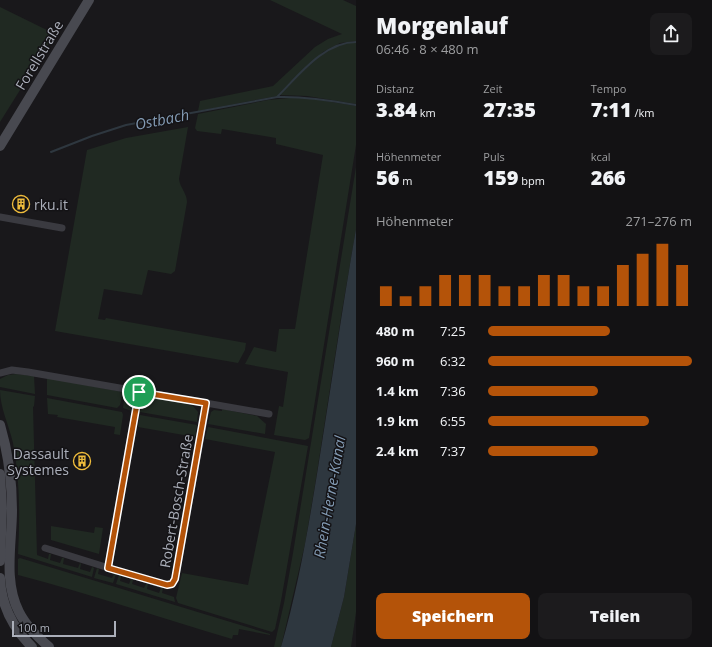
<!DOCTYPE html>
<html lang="de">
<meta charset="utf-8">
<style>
:root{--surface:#131214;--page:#1c1b1d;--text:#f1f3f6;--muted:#9d9ea0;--accent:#b45309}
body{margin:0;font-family:"Open Sans",sans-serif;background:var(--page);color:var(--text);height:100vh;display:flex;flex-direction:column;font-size:15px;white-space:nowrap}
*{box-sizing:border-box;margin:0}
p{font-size:13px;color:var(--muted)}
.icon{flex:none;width:22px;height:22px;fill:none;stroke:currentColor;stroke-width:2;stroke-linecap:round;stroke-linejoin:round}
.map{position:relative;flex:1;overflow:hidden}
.panel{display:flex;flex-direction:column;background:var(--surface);width:356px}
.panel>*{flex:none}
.scale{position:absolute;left:12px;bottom:10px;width:104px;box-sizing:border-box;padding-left:4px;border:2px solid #abafba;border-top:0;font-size:11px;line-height:14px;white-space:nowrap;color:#abafba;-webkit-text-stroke:3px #141316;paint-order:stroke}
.pin{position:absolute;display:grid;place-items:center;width:34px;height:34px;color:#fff;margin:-17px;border:2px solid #fff;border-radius:50%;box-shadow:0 1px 4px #0007}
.round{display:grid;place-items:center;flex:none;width:42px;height:42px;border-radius:8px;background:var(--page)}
.headline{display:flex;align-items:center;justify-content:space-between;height:68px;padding:0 20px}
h1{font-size:22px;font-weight:800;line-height:30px}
.metrics{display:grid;grid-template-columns:repeat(3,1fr);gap:6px;height:68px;padding:4px 20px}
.metrics div{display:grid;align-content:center}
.metrics b{font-size:20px;font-weight:800}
.metrics small{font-size:11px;font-weight:400}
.metrics p{font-size:11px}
.chart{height:112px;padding:8px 20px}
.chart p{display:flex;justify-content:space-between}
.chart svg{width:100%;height:72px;margin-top:4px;stroke:var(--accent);stroke-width:6}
.button{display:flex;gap:8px;margin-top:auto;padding:8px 20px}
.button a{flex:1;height:46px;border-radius:8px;background:var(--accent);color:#fff;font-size:16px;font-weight:800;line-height:46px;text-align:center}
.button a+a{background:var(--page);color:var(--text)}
ul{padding:0 20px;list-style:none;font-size:13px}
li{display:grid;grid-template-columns:64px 48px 1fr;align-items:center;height:30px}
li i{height:10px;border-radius:5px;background:var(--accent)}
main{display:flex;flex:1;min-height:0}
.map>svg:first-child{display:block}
</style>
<main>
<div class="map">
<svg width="356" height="647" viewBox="0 0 356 647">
<rect width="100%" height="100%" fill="#19181b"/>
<!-- green -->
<g fill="#202922">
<path d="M270,0H343L356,6V41L340,43L323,52L277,96L198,111L200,101L273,86L315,47L328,39L342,34Z"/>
<path d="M0,7L55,34L0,122Z"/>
<path d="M348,43H356V104L307,96L279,95C299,77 321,48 348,43Z"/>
<path d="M289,98H307L356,106V145L309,438L305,440L274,435L279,406L283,407L288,372L245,364L254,347L276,352L279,329H295L323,155L276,144V138L222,129L221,134L197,131L195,128L198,114L268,100Z"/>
<path d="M188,127L179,179C180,188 187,193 187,202L175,271L171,274L148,270L142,295L104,289L98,319L105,320L106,318L246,343L245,350L238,363L55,331L87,150L126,138Z"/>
<path d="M356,167V229L342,311L315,485L305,544L281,647H274L284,603L293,553Z"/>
<path d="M16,374L34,376L35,394L0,387V379L8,375Z"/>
<path d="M47,378L123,392L120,405L117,408L47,395Z"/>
<path d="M0,390L35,396L34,406L33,407L37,555L48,559L49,554H51L50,560L60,563L62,558H64L63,564L78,568L80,563L81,564L80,569L90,572L92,567L94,568L92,577L18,554C20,516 20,480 13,443C9,425 0,408 0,390Z"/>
<path d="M125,392C134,396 133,402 132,411L123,408Z"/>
<path d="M47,398L122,412L123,415L120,435L114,434L115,427L57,417L58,415L48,414Z"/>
<path d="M157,398L188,403V405L193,406L198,412L197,422L140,412C143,401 144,398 156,399Z"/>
<path d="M222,409L257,416L266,424L265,434L208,424L211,412L214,410L222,411Z"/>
<path d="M140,415L197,425L195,437L138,427Z"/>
<path d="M208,427L308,446L281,601L275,629L272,632L178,603L176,598L182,573L248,585L275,452L205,439Z"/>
<path d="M356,524V612L351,647H331L344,597Z"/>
<path d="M51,526L94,533L95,527L103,528L99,554L51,540Z"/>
<path d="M20,558L270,634V635L239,629L238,635H233L232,639C161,618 90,594 18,575V559Z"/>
<path d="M97,568L99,569L98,574L112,578L114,574H116L113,583L94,578Z"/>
<path d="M119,575L121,576L120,581L129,584L131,579L133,580L132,584L144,588L146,584H148L147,589L159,593L161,588H163L162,593L174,597L175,602L116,584Z"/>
</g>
<!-- water -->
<path fill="#2e373f" d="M356,229V524L344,597L331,647H281C301,578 312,506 323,436C334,367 344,297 356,229Z"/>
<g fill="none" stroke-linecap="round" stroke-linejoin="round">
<!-- stream -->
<g stroke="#2e373f" stroke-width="2">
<path d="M278,96C299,75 324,42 356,42"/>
<path d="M51,152L92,136L126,125L277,97C304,96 329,100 356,105"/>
</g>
<!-- street -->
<g stroke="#3a3a40" stroke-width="7">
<path d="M0,217L62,228"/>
<path d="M0,373L12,370L28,372L269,414"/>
<path d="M45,548L160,584L167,585L172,584L175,579L207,403"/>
<path d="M108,568L139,392"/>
</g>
<!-- secondary -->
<g stroke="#484950" stroke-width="10">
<path d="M0,146L89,0"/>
<path d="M0,425C8,452 12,481 12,510C12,543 3,581 19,612C26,626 38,637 49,647"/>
<path d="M0,474L2,508L0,561"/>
<path d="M0,578C1,604 13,628 32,647"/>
</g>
</g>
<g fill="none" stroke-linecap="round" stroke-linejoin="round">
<!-- route casing -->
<g stroke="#fff" stroke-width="8">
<path id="route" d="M139,392L206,403L175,579L172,584L167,585L108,568Z"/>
</g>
<!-- route -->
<use href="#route" stroke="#b45309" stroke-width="5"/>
</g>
<!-- icons -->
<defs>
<g id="building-ring" transform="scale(0.9)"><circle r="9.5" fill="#141316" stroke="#efbc3c" stroke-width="1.5"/><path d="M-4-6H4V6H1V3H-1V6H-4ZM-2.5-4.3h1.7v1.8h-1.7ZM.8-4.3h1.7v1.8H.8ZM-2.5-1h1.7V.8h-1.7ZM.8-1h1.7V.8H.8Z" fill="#efbc3c"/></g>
</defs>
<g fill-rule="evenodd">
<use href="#building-ring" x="21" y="204"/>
<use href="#building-ring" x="82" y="461"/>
</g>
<g text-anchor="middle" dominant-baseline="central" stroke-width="3" stroke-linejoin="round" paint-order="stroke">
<!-- street labels -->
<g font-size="14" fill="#abafba" stroke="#141316">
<text transform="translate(39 55) rotate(-59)">Forellstraße</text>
<text transform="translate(176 501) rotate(-80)">Robert-Bosch-Straße</text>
</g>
<!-- poi labels -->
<g font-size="14" fill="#abafba" stroke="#141316" text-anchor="start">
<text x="34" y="204">rku.it</text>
<text x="69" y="453" text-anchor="end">Dassault<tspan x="69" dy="16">Systemes</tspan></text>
</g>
<!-- water labels -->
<g font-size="15" font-style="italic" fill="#839bb4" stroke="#141316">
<text transform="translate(162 119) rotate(-11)">Ostbach</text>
<text transform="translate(329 497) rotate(-80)">Rhein-Herne-Kanal</text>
</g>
</g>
</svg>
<div class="scale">100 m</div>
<div class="pin" style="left:139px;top:392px;background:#1e9e55"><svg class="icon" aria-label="arrive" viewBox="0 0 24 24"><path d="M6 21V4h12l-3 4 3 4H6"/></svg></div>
</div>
<section class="panel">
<div class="headline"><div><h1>Morgenlauf</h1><p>06:46 · 8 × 480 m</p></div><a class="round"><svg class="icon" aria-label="share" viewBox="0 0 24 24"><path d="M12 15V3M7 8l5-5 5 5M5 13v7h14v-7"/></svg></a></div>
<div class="metrics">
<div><p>Distanz</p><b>3.84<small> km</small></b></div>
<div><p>Zeit</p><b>27:35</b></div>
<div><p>Tempo</p><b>7:11<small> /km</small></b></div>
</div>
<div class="metrics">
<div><p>Höhenmeter</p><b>56<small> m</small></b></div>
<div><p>Puls</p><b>159<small> bpm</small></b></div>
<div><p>kcal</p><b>266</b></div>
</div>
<div class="chart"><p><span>Höhenmeter</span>271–276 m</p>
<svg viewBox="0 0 160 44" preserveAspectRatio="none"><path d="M5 44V32M15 44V38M25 44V32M35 44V25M45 44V25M55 44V25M65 44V32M75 44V32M85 44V25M95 44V25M105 44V32M115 44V32M125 44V19M135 44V12M145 44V6M155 44V19"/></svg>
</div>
<ul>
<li><b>480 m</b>7:25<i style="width:60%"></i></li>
<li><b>960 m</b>6:32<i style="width:100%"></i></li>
<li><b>1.4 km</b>7:36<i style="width:54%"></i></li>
<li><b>1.9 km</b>6:55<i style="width:79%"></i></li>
<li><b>2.4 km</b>7:37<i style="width:54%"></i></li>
</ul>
<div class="button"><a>Speichern</a><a>Teilen</a></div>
</section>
</main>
